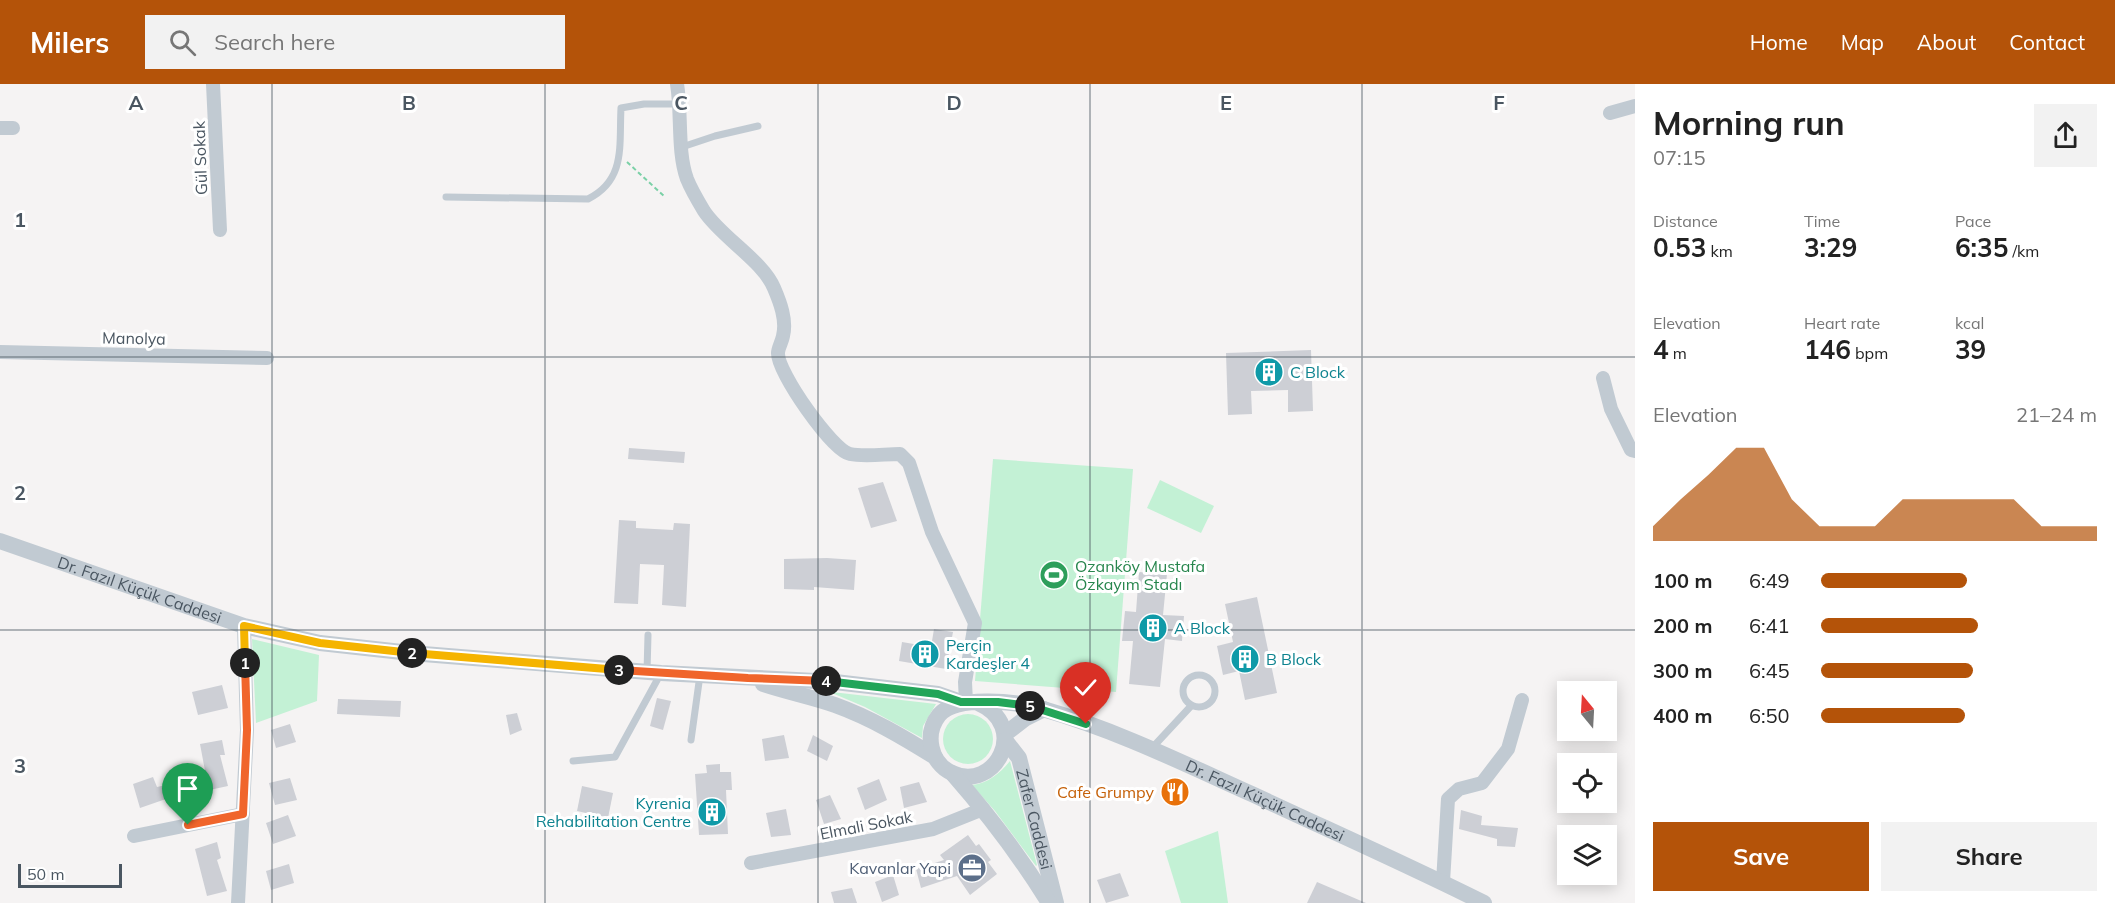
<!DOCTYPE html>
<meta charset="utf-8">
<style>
:root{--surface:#fff;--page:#f2f2f2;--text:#222;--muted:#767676;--accent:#b45309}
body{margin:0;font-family:Mulish,sans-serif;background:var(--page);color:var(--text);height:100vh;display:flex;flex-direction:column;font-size:22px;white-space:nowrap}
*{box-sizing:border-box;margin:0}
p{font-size:20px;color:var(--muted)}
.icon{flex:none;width:33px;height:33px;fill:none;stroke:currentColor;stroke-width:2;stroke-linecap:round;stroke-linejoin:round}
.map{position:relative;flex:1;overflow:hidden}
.sheet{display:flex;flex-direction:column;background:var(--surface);width:480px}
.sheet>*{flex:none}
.needle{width:39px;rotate:342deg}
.fabs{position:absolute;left:1557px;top:597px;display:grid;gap:12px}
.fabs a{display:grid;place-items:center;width:60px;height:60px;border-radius:0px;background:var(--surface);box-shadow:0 3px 15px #0003;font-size:30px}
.scale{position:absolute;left:18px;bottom:15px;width:104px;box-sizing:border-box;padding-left:6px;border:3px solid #4a5661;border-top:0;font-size:16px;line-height:21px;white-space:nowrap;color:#4a5661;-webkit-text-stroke:4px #fff;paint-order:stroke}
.pin{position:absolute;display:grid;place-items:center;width:51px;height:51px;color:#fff;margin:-62px -26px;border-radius:50% 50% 50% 0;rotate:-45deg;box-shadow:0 0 6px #0007}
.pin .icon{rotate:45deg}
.km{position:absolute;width:30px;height:30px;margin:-15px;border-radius:50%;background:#222;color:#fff;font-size:16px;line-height:30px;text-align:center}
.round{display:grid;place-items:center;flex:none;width:63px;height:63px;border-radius:0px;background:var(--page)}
.headline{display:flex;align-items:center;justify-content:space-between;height:102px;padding:0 18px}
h1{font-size:33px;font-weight:700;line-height:45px}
.figures{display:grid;grid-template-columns:repeat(3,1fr);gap:9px;height:102px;padding:6px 18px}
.figures div{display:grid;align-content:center}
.figures b{font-size:26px;font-weight:700}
.figures small{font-size:16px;font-weight:400}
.figures p{font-size:16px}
.chart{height:168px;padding:12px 18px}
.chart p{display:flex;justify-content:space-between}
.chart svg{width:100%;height:108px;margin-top:6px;fill:var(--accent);opacity:.7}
.action{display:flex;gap:12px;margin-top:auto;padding:12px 18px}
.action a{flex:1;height:69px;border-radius:0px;background:var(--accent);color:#fff;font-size:24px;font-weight:700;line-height:69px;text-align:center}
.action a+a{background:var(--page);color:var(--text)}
ul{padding:0 18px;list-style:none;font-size:20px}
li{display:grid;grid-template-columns:96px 72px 1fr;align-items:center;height:45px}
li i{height:15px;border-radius:8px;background:var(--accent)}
header{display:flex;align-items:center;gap:36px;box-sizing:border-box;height:84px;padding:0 30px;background:var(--accent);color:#fff}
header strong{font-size:28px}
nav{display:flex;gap:33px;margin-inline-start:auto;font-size:21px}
.search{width:420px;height:54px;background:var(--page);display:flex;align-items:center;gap:15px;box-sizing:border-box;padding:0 21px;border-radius:0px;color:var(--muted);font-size:22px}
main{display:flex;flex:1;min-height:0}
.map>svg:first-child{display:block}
</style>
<header>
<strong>Milers</strong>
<div class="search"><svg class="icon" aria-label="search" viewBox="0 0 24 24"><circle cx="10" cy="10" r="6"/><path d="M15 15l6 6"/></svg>Search here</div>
<nav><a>Home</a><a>Map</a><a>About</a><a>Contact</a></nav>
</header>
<main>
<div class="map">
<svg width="1635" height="819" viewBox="0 0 1635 819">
<rect width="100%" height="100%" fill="#f5f3f3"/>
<!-- green -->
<g fill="#c3f1d5">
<path d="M993,375L1133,385L1116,608L975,597Z"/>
<path d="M1160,396L1214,422L1201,449L1147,424Z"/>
<path d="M252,555L319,571L317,617L256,639Z"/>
<path d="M832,608L936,620L923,642L922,654L865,623L832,609Z"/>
<circle cx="968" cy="655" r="25"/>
<path d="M1010,677L1037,781L1036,782L995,727L972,701C989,699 1000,689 1010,677Z"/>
<path d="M1218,747L1228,819H1181L1165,767Z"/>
</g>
<!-- building -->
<g fill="#cdcfd5">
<path d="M1311,266L1313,327L1288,328V306L1251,307L1252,330L1228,331L1226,269Z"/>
<path d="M629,364L685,368L684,379L628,375Z"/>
<path d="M883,398L897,437L871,444L858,404Z"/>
<path d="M619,436L636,437V444L673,446L674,439L690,440L686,523L662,521L664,481L640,480L638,520L614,519Z"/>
<path d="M827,474L856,476L854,506L814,503V506L784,505V475Z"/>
<path d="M1139,488L1167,490L1163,531L1184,532L1182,557L1165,555L1160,603L1129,600L1133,557H1122L1125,527L1136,528Z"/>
<path d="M1257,513L1277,609L1245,616L1239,587L1223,591L1217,562L1233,558L1225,520Z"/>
<path d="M934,545L953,548L946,585L899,577L902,558L931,563Z"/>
<path d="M222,601L228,624L198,631L192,608Z"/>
<path d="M657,614L671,617L663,646L650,642Z"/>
<path d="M338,615L401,617L400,633L337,630Z"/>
<path d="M517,629L522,646L510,651L506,631Z"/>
<path d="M290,640L296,658L276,664L271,646Z"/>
<path d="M784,651L789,674L765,677L762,655Z"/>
<path d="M813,651L833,662L827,677L807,667Z"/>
<path d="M222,656L225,671H220L228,702L163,716L140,724L133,700L153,693L157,703L206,692L200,660Z"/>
<path d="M720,680V688H731L732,706H726L728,750L699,751L695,690L707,689L706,681Z"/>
<path d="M290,694L297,716L275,721L269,699Z"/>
<path d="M879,695L887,716L865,726L857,704Z"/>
<path d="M919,698L927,718L904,724L900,703Z"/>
<path d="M582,702L613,709L608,734L577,727Z"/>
<path d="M830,711L841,735L824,740L816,716Z"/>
<path d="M786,725L791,751L771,753L766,729Z"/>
<path d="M1461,726L1482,732L1481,741L1518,744L1515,763L1497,762V755L1459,745Z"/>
<path d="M288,731L296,752L273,760L266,739Z"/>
<path d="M968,751L976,762L979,760L991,776L988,778L997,790L970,811L957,792L921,804L916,785L944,776L940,771Z"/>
<path d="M217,758L221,774L217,776L227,807L207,812L195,765Z"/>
<path d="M289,780L294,799L271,806L266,787Z"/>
<path d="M1120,789L1129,812L1106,819L1097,796Z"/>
<path d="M893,791L899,811L882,818L875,798Z"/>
<path d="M1317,798L1366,819H1307Z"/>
<path d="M852,804L857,819H834L831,808Z"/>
</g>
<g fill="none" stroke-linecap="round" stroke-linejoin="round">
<!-- path -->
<path stroke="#7ad0a6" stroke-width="2" stroke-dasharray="4.5 3" stroke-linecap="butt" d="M627,78L665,113"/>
<!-- service -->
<g stroke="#c1cad2" stroke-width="7">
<path d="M682,63L715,52L758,42"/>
<path d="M446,113L588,115C626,96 619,62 621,24L644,20H680"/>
<path d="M647,588L648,551"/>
<circle cx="1199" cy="607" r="16"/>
<path d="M691,656L700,591"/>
<path d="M1152,664L1191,622"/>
<path d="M573,677L615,673L661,589"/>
</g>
<!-- minor -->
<g stroke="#c1cad2" stroke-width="14">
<path d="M213,0L220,146"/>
<path d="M677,0C682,29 677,68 687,95C691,105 698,117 704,127C721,153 763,177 774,204C780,218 787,236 783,252C782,258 778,264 778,269C777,288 832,366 850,370C864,373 885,370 900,370L909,379L932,448L975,539L965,598L966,618"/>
<path d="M1610,29L1635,22"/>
<path d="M0,44H13"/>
<path d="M0,268L267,274"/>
<path d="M1603,294L1611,325L1631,366L1635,367"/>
<path d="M134,752L243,730"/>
<path d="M751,779L933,745L983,725"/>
<path d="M1443,798L1448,715L1459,705L1482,699L1508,665L1522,616"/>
<path d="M238,819L247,646L244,542"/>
</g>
<!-- tertiary -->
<g stroke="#c1cad2" stroke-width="16">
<path id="s1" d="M0,457L244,542L320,559L411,569L661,589L835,598L938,610L961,618"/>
<path d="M763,600C787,608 812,613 835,621C871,634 903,653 935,673"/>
<path id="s2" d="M978,619C1031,642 995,709 952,689C930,679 924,650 939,631C957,610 1019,618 1043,625C1116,646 1185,680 1254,711C1331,747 1408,781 1484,819"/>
<path d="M1005,650L1026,634L1044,625"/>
<path id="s3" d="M1005,656L1019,674L1056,819"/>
<path d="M952,689C988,730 1020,772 1049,819"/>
</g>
</g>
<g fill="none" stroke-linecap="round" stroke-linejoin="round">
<!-- split-1 casing -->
<g stroke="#fff" stroke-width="12">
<path id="split-1" d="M188,741L243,730L247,646L245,579"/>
</g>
<!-- split-2 casing -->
<g stroke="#fff" stroke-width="12">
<path id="split-2" d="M245,579L244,542L320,559L412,569"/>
</g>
<!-- split-3 casing -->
<g stroke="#fff" stroke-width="12">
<path id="split-3" d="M412,569L619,586"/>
</g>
<!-- split-4 casing -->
<g stroke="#fff" stroke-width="12">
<path id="split-4" d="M619,586L748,594L826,597"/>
</g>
<!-- split-5 casing -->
<g stroke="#fff" stroke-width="12">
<path id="split-5" d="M826,597L938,610L961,618H998L1030,622"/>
</g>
<!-- split-6 casing -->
<g stroke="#fff" stroke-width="12">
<path id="split-6" d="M1030,622L1086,640"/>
</g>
<!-- split-1 -->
<use href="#split-1" stroke="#f0652b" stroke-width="8"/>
<!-- split-2 -->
<use href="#split-2" stroke="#f5b400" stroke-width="8"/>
<!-- split-3 -->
<use href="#split-3" stroke="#f5b400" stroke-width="8"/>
<!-- split-4 -->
<use href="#split-4" stroke="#f0652b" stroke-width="8"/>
<!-- split-5 -->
<use href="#split-5" stroke="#22a559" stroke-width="8"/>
<!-- split-6 -->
<use href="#split-6" stroke="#22a559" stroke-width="8"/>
</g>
<!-- grid -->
<path fill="none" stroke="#4a5661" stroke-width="1.5" stroke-opacity="0.55" d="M272,0V819M545,0V819M818,0V819M1090,0V819M1362,0V819M0,273H1635M0,546H1635"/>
<!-- icons -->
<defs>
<g id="building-disc" transform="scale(1.5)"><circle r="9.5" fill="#0f9aa8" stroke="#fff"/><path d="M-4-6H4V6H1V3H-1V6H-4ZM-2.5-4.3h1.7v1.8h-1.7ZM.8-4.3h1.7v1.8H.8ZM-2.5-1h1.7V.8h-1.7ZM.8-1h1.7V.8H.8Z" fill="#fff"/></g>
<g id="stadium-disc" transform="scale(1.5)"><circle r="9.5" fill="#2e9e5b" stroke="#fff"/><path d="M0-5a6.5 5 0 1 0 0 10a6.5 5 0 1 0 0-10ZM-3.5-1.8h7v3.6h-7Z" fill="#fff"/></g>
<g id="restaurant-disc" transform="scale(1.5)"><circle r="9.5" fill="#e8710a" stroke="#fff"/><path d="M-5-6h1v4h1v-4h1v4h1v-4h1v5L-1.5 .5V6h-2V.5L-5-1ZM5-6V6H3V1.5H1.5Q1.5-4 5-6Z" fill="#fff"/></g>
<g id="office-disc" transform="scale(1.5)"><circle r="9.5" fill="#5c6f8a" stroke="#fff"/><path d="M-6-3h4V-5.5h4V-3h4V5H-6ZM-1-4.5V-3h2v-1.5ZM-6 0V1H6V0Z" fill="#fff"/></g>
</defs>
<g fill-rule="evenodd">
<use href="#building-disc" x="1269" y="288"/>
<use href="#stadium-disc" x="1054" y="491"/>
<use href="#building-disc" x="1153" y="544"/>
<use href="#building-disc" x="925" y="570"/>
<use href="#building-disc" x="1245" y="575"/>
<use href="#restaurant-disc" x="1175" y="708"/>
<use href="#building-disc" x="712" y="728"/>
<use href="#office-disc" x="972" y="784"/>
</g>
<g text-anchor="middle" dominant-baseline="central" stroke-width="6" stroke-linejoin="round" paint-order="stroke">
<!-- street labels -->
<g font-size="16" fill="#4a5661" stroke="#fff">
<text transform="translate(200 74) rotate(-92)">Gül Sokak</text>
<text transform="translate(134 254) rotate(1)">Manolya</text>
<text stroke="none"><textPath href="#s1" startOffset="148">Dr. Fazıl Küçük Caddesi</textPath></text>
<text stroke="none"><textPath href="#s2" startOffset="538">Dr. Fazıl Küçük Caddesi</textPath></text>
<text stroke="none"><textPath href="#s3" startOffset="86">Zafer Caddesi</textPath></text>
<text transform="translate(866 741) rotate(-11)">Elmali Sokak</text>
</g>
<!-- culture labels -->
<g font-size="16" fill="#0d838f" stroke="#fff" text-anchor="start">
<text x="1290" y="288">C Block</text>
<text x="1174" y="544">A Block</text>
<text x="946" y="561">Perçin<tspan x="946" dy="18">Kardeşler 4</tspan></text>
<text x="1266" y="575">B Block</text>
<text x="691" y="719" text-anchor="end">Kyrenia<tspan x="691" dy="18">Rehabilitation Centre</tspan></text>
</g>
<!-- leisure labels -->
<g font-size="16" fill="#27864d" stroke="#fff" text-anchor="start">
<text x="1075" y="482">Ozanköy Mustafa<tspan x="1075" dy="18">Özkayım Stadı</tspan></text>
</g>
<!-- food labels -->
<g font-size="16" fill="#c56008" stroke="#fff" text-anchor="end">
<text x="1154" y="708">Cafe Grumpy</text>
</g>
<!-- service labels -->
<g font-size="16" fill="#4e5e75" stroke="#fff" text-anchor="end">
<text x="951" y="784">Kavanlar Yapi</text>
</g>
</g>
<g font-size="20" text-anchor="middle" font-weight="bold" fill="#4a5661" stroke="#fff" stroke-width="6" stroke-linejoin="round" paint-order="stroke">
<text x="136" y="26">A</text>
<text x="409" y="26">B</text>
<text x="681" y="26">C</text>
<text x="954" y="26">D</text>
<text x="1226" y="26">E</text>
<text x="1499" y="26">F</text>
<text x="20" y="143">1</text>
<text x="20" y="416">2</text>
<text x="20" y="689">3</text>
</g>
</svg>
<div class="fabs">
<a><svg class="needle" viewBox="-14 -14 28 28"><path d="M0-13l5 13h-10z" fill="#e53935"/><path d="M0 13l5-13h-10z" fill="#767676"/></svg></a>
<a><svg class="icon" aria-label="locate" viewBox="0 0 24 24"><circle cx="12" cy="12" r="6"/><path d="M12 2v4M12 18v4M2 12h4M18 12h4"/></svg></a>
<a><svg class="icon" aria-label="layers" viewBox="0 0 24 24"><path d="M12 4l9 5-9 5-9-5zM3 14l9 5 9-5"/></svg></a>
</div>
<div class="scale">50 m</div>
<div class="pin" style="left:188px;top:741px;background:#1e9e55"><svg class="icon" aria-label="arrive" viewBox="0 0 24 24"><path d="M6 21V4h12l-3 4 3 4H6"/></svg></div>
<div class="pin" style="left:1086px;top:640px;background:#d93025"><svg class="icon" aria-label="check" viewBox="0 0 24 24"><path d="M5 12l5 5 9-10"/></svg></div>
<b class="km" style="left:245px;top:579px">1</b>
<b class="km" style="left:412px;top:569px">2</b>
<b class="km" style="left:619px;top:586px">3</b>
<b class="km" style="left:826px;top:597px">4</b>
<b class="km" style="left:1030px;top:622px">5</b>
</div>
<section class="sheet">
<div class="headline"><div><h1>Morning run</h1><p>07:15</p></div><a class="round"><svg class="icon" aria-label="share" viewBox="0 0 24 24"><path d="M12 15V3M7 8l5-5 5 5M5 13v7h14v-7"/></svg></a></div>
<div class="figures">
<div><p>Distance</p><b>0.53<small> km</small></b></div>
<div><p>Time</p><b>3:29</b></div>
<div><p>Pace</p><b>6:35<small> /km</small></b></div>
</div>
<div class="figures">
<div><p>Elevation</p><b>4<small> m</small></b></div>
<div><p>Heart rate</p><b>146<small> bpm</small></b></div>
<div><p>kcal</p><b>39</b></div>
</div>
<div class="chart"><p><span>Elevation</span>21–24 m</p>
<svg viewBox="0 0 160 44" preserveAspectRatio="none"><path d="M0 44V38L10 27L20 17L30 6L40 6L50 27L60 38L70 38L80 38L90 27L100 27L110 27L120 27L130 27L140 38L150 38L160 38V44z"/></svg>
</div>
<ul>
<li><b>100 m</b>6:49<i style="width:53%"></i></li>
<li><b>200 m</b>6:41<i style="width:57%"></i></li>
<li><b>300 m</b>6:45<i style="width:55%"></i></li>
<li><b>400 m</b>6:50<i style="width:52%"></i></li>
</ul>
<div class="action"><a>Save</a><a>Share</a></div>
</section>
</main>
